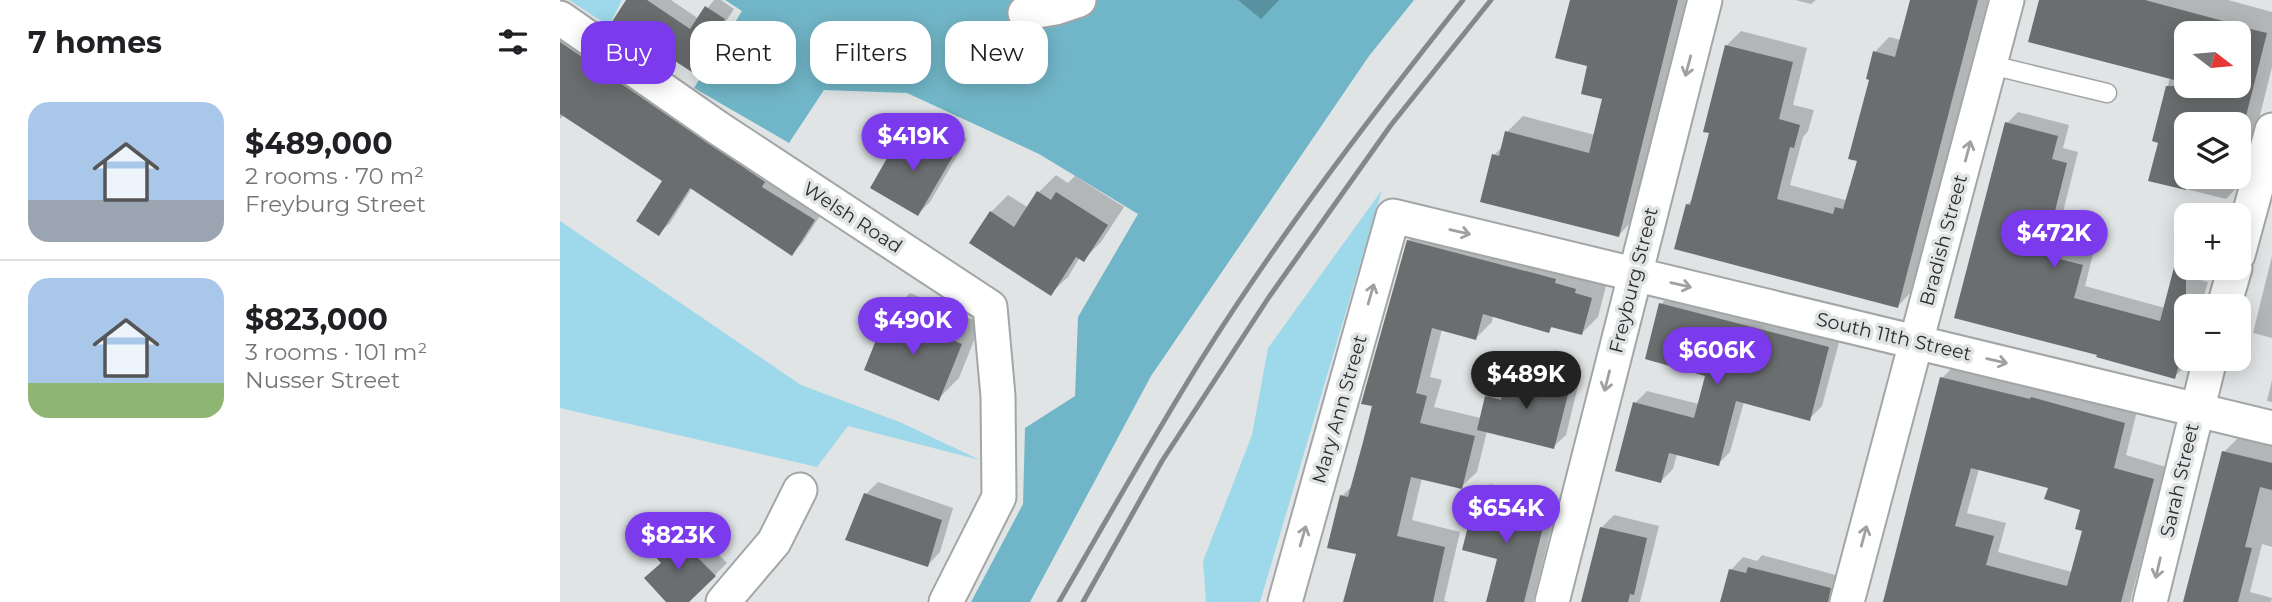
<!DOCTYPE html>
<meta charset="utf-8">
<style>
:root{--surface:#fff;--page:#f2f2f2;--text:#202124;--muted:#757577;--line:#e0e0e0;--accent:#7c3aed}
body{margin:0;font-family:Montserrat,sans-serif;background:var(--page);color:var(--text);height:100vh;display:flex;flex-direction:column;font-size:26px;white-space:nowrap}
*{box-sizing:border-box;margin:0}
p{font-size:23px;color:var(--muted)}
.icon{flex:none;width:38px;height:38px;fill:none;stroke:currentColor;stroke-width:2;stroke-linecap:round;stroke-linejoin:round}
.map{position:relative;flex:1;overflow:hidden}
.side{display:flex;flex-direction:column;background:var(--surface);width:560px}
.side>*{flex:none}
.hud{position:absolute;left:21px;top:21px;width:665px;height:63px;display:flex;gap:14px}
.needle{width:46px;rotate:106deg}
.fabs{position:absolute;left:1614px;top:21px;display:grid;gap:14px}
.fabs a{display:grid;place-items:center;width:77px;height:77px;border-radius:14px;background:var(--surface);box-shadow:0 4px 18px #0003;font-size:35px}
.price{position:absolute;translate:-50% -60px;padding:0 16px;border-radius:24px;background:var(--accent);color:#fff;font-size:23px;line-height:46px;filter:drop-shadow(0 2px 4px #0008)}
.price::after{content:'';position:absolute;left:50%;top:42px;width:21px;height:16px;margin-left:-10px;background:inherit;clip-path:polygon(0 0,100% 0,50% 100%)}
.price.active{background:#222;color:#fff}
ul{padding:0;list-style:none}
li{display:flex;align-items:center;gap:21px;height:175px;padding:0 28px}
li+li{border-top:2px solid var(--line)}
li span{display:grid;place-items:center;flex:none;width:196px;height:140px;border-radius:21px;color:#555}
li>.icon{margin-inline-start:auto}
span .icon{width:84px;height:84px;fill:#fffc;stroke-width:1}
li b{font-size:30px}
h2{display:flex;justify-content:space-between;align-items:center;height:84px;padding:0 28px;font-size:30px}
.pill{padding:0 24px;border-radius:21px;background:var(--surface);box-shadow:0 4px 18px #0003;font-size:24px;line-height:63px}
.pill.active{background:var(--accent);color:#fff}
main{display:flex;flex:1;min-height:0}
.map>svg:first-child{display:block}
</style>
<main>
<section class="side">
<h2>7 homes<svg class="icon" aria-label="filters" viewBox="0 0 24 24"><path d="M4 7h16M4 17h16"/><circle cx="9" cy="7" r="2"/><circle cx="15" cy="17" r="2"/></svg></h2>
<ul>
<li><span style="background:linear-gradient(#a9c7e8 70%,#9aa5b1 0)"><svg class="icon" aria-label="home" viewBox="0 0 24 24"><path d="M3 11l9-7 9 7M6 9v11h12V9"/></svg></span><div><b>$489,000</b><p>2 rooms · 70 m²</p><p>Freyburg Street</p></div></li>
<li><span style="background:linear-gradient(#a9c7e8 75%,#8fb573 0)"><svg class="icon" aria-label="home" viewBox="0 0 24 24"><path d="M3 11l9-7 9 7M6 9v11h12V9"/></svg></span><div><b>$823,000</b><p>3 rooms · 101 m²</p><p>Nusser Street</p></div></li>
</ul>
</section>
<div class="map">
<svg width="1712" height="602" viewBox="0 0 1712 602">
<rect width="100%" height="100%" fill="#e0e4e5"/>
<path fill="#9dd9ea" d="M9,0H62L49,26Z
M822,190L700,602H646L643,561L692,435L708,348Z
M0,221L241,385L342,423L420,460L288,426L257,467L0,408Z"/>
<path fill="#71b6c8" d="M165,0H854L809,56L591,376L470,602H411L463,504L465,428L515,396L518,317L578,214L479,154L347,93L264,90L229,143L134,88L182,11Z"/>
<path fill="#0003" fill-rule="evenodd" d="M68,0H111L139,19L154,0H161L174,9L141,59L131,69L109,55L101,63Z
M678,0H719L701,19Z
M1012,0H1129L1074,219L1059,235L934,155L943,146L947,132L963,116L1035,135L1044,97L1029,65Z
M1235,0H1256L1251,4Z
M1352,0H1428L1352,291L1338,306L1127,205L1134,198L1151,132L1166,46L1181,31L1247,48L1233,105L1254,110L1248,131L1243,137L1230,185L1285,200L1289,195L1299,160L1315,52L1329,37L1341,40Z
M1480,0H1668L1712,12V67L1684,180L1666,199L1590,180L1600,142L1594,140L1610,77ZM1626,33H1678V86H1626ZM1626,124H1678V177H1626Z
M0,26L265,208L243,242L232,254L132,188L110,223L98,234L104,180L4,115L0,119Z
M1458,112L1509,125L1503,148L1518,152L1495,244L1533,254L1525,286L1605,308L1622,275L1648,282L1641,306H1626V359H1628L1626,366L1614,377L1539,354L1396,316L1447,123Z
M381,122L407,139L370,202L358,214L335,147L348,135L356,140L365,131L369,133Z
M496,175L508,183L515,176L564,207L541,242L524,259L520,257L508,277L490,294L431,212L448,195L469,208L479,192Z
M865,225L1047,282L1038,317L1022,333L993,326L988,331L933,315L932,322L916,338L882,329L870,377L882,380L874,407L921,418L927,397L939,385L946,387L950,372L962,360L1021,374L1006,435L993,447L927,431L917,472L901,487L862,478L852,520L900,532L884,601L889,602H785L798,553L782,496L794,484L814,405L804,402L849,240Z
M1712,256V338L1693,333Z
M1113,292L1281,335L1262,406L1249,419L1184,402L1170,452L1158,464L1117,454L1113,469L1101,481L1075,403L1087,391L1139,404L1147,375L1101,304Z
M350,293L421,323L399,378L378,399L329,314Z
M1395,365L1577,411L1566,455L1606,467L1570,602H1322L1327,595L1382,378ZM1419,469L1490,487L1523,508L1524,530L1512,572L1438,552L1446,523L1407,513Z
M1712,380V402L1707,401Z
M1678,438L1712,446V547L1702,544L1690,592L1712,598L1711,602H1624L1664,452Z
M318,482L393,508L380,552L368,565L306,494Z
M930,484L998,500L973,602H928L939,558L918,496Z
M1054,515L1099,526L1080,602H1023L1042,527Z
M125,521L167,563L127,602H108L103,562L93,552Z
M1202,555L1279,576L1273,602H1162L1171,570L1183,557L1197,561Z"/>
<path fill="#6b6e6f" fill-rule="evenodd" d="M66,0H87L130,29L145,6L165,19L132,72L107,56L101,65L48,28Z
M1010,0H1118L1059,237L920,202L932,154L939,156L945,131L1029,153L1042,99L1021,94L1027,66L995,58Z
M1350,0H1418L1338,308L1114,249L1126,204L1130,205L1149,133L1143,132L1165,45L1233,62L1219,119L1240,125L1234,148L1230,147L1217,199L1273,214L1275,207L1283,209L1297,161L1288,159L1309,80L1306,79L1313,51L1335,57Z
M1479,0H1585L1678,25L1677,33H1626V83L1468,42Z
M1678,26L1707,33L1684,124H1626V190L1588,181L1598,143L1592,141L1606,86H1678Z
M0,42L205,182L202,187L255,220L232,256L130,188L99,236L76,221L102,181L0,114Z
M1445,122L1498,136L1492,159L1507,163L1484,255L1523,265L1514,298L1600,321L1617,256L1626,257V338L1615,379L1536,357L1537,355L1394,318Z
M367,133L396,151L358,216L310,188L334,146L346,154L352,142L360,147Z
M477,191L491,200L496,192L548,225L524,262L516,257L491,296L409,243L430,211L454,227Z
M847,240L996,279L995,283L1016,289L1015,293L1032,298L1022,335L991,327L989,333L923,314L916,340L872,328L856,393L867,396L860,423L915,436L902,489L851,477L837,536L885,547L873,602H783L796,554L767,548L780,495L788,497L803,442L812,406L801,404Z
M1099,303L1269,347L1250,421L1176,401L1159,466L1109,453L1101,483L1055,471L1073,402L1134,418L1145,376L1085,359Z
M327,313L402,344L379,401L304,370Z
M948,371L1010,387L994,449L917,430L925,396L941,400Z
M1380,377L1470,399L1471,397L1565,423L1554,468L1594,479L1561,602H1323ZM1411,468L1488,488L1484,499L1520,510L1515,529L1522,531L1507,586L1426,565L1434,536L1395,526Z
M1662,451L1712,463V490L1700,487L1685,547L1692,548L1678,602H1623Z
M304,493L382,520L368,567L285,540Z
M916,495L987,512L964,602H926L937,559L902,550Z
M1040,527L1087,538L1074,595L1070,594L1068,602H1021Z
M112,532L156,576L129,602H106L84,578L101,563L91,552Z
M1188,567L1271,588L1268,602H1160L1169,569L1186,573Z"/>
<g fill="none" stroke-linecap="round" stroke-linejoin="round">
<defs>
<path id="lane" d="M1431,65L1547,93"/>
<path id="street" d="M465,13L495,8L519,0
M0,18L158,128L430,307L438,396L439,497L386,602
M1678,255L1712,130
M1664,306L1675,268
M163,602L214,542L240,490
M725,602L833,216L1712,428
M992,602L1145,0
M1287,602L1447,0
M1590,602L1650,359"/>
</defs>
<use href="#lane" stroke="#a3a6a7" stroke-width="21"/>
<use href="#street" stroke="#a3a6a7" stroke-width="37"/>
<use href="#lane" stroke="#fff" stroke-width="18"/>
<use href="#street" stroke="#fff" stroke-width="33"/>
<path stroke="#858888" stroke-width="5" d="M499,602C546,521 592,439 641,360C720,234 811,116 903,0
M523,602L602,461L709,297L831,125L931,0"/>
</g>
<defs><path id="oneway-shaft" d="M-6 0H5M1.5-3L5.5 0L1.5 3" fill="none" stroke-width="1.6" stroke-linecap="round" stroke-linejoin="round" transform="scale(1.75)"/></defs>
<g stroke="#a0a0a0">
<use href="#oneway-shaft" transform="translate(1128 66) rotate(105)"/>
<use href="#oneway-shaft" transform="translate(1408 151) rotate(-75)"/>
<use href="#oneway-shaft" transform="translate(900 232) rotate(13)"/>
<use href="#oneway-shaft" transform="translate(1121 285) rotate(13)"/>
<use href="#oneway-shaft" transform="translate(811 294) rotate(-74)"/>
<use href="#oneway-shaft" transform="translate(1437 361) rotate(13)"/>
<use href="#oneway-shaft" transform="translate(1047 381) rotate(104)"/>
<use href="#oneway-shaft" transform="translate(743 536) rotate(-74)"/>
<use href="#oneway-shaft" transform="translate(1304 536) rotate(-75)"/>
<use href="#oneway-shaft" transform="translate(1598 568) rotate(103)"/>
</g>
<g text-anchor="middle" stroke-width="7" stroke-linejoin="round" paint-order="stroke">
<g font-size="19" fill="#2c2d2d" stroke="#e0e4e5">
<text transform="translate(293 217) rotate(33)" y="7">Welsh Road</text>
<text transform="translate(1383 240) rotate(-75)" y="7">Bradish Street</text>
<text transform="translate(1073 280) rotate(-76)" y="7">Freyburg Street</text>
<text transform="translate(1334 336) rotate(13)" y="7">South 11th Street</text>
<text transform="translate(779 409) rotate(-74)" y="7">Mary Ann Street</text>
<text transform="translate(1619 480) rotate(-77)" y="7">Sarah Street</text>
</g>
</g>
</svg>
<div class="fabs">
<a><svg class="needle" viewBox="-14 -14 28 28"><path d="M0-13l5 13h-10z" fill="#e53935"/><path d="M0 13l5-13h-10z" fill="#757577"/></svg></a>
<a><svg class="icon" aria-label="layers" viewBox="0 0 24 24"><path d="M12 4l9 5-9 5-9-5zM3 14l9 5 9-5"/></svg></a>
<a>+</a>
<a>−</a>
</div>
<b class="price" style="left:353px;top:173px">$419K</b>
<b class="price" style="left:1494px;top:270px">$472K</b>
<b class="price" style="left:353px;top:357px">$490K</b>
<b class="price" style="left:1157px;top:387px">$606K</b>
<b class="price active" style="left:966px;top:411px">$489K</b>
<b class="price" style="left:946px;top:545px">$654K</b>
<b class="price" style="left:118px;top:572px">$823K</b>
<div class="hud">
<a class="pill active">Buy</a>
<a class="pill">Rent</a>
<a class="pill">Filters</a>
<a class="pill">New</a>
</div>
</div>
</main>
